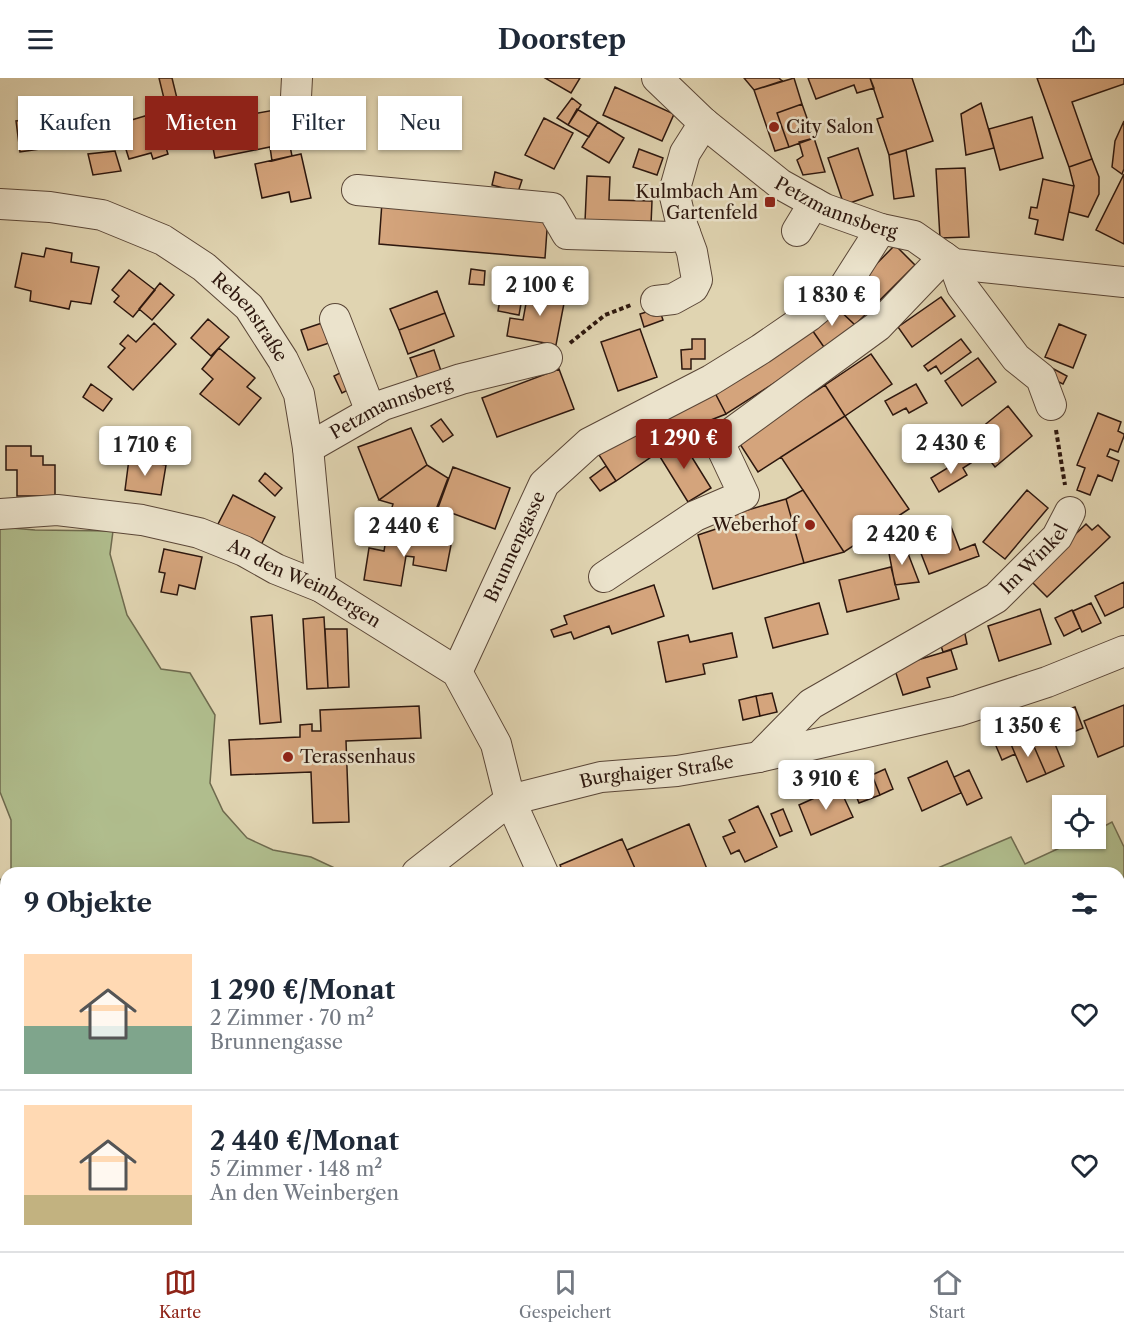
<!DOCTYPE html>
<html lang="de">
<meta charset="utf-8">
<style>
:root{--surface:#fff;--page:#f6f6f7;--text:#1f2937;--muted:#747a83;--line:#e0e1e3;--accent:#8f2418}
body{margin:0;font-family:"Libre Caslon Text",serif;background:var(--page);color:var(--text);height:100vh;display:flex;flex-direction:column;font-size:22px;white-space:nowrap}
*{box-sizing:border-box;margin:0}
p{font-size:20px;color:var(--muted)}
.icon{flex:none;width:33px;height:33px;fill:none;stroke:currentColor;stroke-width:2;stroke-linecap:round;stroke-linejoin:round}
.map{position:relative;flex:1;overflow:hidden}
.sheet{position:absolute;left:0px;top:789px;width:1125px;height:384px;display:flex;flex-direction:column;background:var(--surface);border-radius:18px 18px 0 0;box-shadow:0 2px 4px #0004}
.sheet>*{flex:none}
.guide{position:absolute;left:18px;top:18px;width:600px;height:54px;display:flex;gap:12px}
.fabs{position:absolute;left:1052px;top:717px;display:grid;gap:12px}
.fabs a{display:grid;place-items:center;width:54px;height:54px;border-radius:0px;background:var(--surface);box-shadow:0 2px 4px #0004;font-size:30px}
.price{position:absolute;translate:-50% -51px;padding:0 14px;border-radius:6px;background:#fff;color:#222;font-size:20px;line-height:39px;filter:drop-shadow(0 2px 3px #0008)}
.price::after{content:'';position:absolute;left:50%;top:36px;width:18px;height:14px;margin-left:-9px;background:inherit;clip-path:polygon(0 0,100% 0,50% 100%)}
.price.on{background:var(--accent);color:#fff}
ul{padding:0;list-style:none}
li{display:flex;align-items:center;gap:18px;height:150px;padding:0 24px}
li+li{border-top:2px solid var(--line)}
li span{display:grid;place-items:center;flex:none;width:168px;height:120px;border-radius:0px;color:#555}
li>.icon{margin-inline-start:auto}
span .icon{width:72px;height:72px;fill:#fffc;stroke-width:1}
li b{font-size:26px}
h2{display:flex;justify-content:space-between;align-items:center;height:72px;padding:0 24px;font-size:26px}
.tag{padding:0 21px;border-radius:0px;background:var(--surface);box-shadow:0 2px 4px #0004;font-size:21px;line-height:54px}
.tag.on{background:var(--accent);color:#fff}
header{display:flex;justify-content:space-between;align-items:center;height:78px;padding:0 24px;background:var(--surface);font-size:27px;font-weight:700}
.dock{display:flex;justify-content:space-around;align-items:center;height:84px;border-top:2px solid var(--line);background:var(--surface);font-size:16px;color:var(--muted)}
.dock a{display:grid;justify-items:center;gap:3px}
.dock .on{color:var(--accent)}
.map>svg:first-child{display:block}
</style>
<header><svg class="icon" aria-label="menu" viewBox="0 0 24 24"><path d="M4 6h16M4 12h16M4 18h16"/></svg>Doorstep<svg class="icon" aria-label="share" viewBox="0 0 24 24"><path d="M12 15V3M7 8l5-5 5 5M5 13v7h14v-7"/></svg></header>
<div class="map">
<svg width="1124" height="1173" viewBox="0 0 1124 1173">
<rect width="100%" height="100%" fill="#e0d4b1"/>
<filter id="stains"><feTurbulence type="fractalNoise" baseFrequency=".00333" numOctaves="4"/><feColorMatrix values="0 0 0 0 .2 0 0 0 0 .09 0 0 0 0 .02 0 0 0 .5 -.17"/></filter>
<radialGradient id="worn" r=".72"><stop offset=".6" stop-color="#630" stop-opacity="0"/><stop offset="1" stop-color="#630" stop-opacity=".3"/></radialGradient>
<path fill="#b0bd8d" stroke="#6e6a4e" stroke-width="1.5" d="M0,449L35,452L113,453L110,476L127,537L161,591L190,595L215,637L210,705L223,733L247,760L273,772L311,779L339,792V795H9L11,793V742L0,714Z
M1112,744L1124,769V878L1119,880V795H926L1011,759L1025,786L1079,761L1095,760V753Z
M6,797V1026L0,1028V802Z
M1124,891V1027L1119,1030V893Z
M482,1167H813L800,1173H468Z"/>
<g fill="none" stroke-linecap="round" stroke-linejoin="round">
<path stroke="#94b8a9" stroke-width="27" d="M1119,1033L1124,1031
M806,1173L819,1167"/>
</g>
<path fill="#d4a47c" stroke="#2d170e" stroke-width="1.5" d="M159,0H172L186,57L164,63L156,41L168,37Z
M545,0H580L571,15Z
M744,0H779L782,3L754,12Z
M794,0L802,26L777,35L789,69L775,73L754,12Z
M808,0H870L874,10L857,15L854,7L816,21Z
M870,0H912L933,63L889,77L877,41L883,39Z
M1037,0H1124V6L1072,24L1092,81L1069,89Z
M615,9L674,36L662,63L603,37Z
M572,20L581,27L568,47L557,40Z
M981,25L994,70L966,77L961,36Z
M802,26L814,60L789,69L777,35Z
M76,28L81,65L20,74L16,43L55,38L54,31Z
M280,31L283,46L274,48L277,65L289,63L292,78L272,83L270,69L215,80L208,44Z
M577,31L598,44L589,59L568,47Z
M155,35L168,76L153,81L151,75L129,81L118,46Z
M1032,39L1043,80L1000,92L989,51Z
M544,40L573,55L554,91L525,77Z
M1124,43V91L1122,96L1112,89L1115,63Z
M598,44L624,60L609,85L582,69Z
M814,60L825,94L803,97L797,82L803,78L799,64Z
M858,70L873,117L844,127L828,80Z
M639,71L663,80L657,97L633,89Z
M906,72L914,118L894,121L889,77Z
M115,73L121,93L93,97L88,76Z
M301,76L311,120L291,124L289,114L262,120L255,86Z
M1092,81L1099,99V116L1088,139L1069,134L1074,108L1069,89Z
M965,90L969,159L940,160L936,91Z
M495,94L522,102L518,114L492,107Z
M1124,96V166L1096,152Z
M587,98L610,99L609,122L652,123L651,147L585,144Z
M1043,101L1074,108L1063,162L1035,156L1038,142L1029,140L1031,129L1037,130Z
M382,124L548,138L545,180L379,166Z
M895,167L915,187L855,247L835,228Z
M46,170L72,175L71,184L99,189L91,226L71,223L69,231L30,223L31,213L15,209L22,175L44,179Z
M471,191L485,193L484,207L469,206Z
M129,192L155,212L133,239L114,224L119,218L112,212Z
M160,205L174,217L152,242L139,231Z
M529,209L566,215L556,267L507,258L510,240L523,242Z
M437,213L445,235L399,252L390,231Z
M501,216L522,220L519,237L498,233Z
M941,219L955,238L912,269L898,249Z
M835,228L855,247L826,272L810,249Z
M659,230L663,242L644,249L640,236Z
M445,235L454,258L408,276L399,252Z
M208,241L229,259L211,278L191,260Z
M325,244L332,264L308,272L301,252Z
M154,245L176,266L133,312L108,289L125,270L120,266L128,257L136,264Z
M1059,246L1086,257L1073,290L1045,279Z
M810,249L826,272L726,336L713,311Z
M640,251L657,299L618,313L601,264Z
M692,261H705V281H691V291H682L681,272L692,271Z
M961,261L971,274L941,296L936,288L928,293L924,288Z
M219,270L255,300L247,309L261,320L239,347L200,316L213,301L202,291Z
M434,272L441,293L418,301L410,280Z
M871,276L892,306L845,338L825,307Z
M978,280L996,304L962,328L945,303Z
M1050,289L1067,298L1063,306L1046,298Z
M559,291L574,331L497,359L482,320Z
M344,293L352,310L342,315L334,298Z
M91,306L112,321L103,333L83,319Z
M916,306L927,325L909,335L906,330L893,337L885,323Z
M825,307L845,338L758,394L738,363Z
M713,311L726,336L653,365L643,339Z
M1008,328L1032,358L995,389L971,358Z
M1098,335L1121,344L1118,353L1124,356V358L1118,374L1110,371L1107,378L1119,383L1112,403L1098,397L1090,417L1077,412L1085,390L1077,387Z
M845,338L909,431L844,474L781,379Z
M441,341L453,357L443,364L431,348Z
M634,348L654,377L616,403L597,374Z
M411,350L427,387L379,422L358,369Z
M680,360L711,410L688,424L657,374Z
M104,362L122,365L119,384L102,382Z
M6,368H31V378H43V387H55V418H17V392H6Z
M967,378L971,385L963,390L967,397L939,414L931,400Z
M129,381L166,387L161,417L125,412Z
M427,387L448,400L429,450L389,439L393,426L379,422Z
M606,388L616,403L600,413L590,400Z
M453,389L510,410L495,451L438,430Z
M265,395L282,410L275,418L259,403Z
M803,412L844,474L804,485L786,421Z
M1027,412L1048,430L1005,481L983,464Z
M233,417L275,439L259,471L216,450Z
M786,421L804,485L713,511L698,457L716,451L713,442Z
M950,446L960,472L975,466L979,478L929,496L915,460Z
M1086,446L1092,452L1098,447L1110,459L1047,519L1029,501Z
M387,455L451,467L446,493L413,487L414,479L406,478L401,508L364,502L369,470L384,473Z
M904,465L919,504L895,507L888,470Z
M164,471L202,479L195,511L179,507L177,517L161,514L165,495L159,494Z
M891,489L899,521L847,534L839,502Z
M1124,504V529L1105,538L1095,518Z
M654,507L664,538L612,556L609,548L574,561L571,554L554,559L551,552L567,546L564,538Z
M819,525L828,556L773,570L765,540Z
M1091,525L1101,545L1082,554L1073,533Z
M1040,531L1051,566L999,583L988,548Z
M1072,532L1080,550L1064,558L1055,540Z
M272,537L281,644L260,646L251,539Z
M324,539L328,610L307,611L303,541Z
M963,546L967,566L943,574L939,561Z
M325,551H347L349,609L328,610Z
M732,555L737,579L703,586L705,596L666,604L658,564L688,557L690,564Z
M951,572L957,591L927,600L930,609L903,617L894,589Z
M772,615L777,634L760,638L756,618Z
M756,618L760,638L743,642L739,622Z
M1124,627V668L1098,679L1084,643Z
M419,628L421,660L346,663L349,744L313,745L311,694L231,697L229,662L300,659V647L312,646V653H321L320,632Z
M1075,629L1083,650L1071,655L1063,633Z
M1063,633L1071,655L1053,661L1045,640Z
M1048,649L1064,688L1046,696L1029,657Z
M1007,656L1015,676L1002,682L993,661Z
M1029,657L1046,696L1027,704L1010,664Z
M947,683L961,715L922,733L908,700Z
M885,691L893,711L880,717L872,697Z
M969,692L982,720L967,727L954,699Z
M872,697L880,717L859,725L851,705Z
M839,709L853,739L811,757L799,727Z
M758,728L777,769L745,784L739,772L731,776L723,759L735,754L729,742Z
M783,731L792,753L780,758L771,736Z
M689,746L707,791L697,795H637L627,772Z
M622,761L637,795H563L560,787Z"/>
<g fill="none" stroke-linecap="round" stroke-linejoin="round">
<defs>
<g id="minor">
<path id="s1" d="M657,0L704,45L780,106L825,131L881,151L914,158L954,186L1124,204"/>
<path d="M295,38L297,0"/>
<path d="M357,112L552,130L567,156L672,159L685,155"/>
<path id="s2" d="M0,126L50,129L102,137L163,162L204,189L249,229L283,282L299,316L308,370L321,509"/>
<path d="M797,153L814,125"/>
<path d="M954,186L962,208L1016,280L1041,300L1051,327"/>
<path d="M656,223L673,221L693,210L697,202L692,174L681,144L674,114L685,75L704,45"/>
<path d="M335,241L371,334"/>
<path id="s3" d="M308,370L383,327L461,301L547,280"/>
<path id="s4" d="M0,436L57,432L142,442L199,455L244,473L276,491L321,509L457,594L496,666L510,722L543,795"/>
<path d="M604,499L695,438L744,417L719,364L878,248L944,179"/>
<path id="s5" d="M457,594L544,406L589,365L711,302L761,271L809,238L844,209L881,151"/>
<path id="s6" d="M759,679L811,626L996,520L1057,459L1070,434"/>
<path id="s7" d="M417,795L510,722L601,699L677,693L759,679L958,633L1047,604L1124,573"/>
<path d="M0,1096L6,1083"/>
</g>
</defs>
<use href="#minor" stroke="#5a4637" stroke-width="32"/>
<path stroke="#2d170e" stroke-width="4" stroke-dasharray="4.5 3" stroke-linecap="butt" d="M570,265L605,237L631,227
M1056,352L1065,407
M1119,915L1124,913
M568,1173L581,1167"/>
<use href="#minor" stroke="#ebe3cc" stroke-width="30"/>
</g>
<g fill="#8f2418" stroke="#ebe3cc" stroke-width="2">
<circle cx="774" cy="49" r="6"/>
<rect x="764" y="118" width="12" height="12" rx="3"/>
<circle cx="810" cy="447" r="6"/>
<circle cx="288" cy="679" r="6"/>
</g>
<g text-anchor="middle" stroke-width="5" stroke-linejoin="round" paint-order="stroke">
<g font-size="18" fill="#2d170e" stroke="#ebe3cc" text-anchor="start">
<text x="786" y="55">City Salon</text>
<text x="758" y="120" text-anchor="end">Kulmbach Am<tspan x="758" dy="21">Gartenfeld</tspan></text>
<text x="798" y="453" text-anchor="end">Weberhof</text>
<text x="300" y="685">Terassenhaus</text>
</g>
<g font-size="18" fill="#2d170e" stroke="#ebe3cc">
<text dy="6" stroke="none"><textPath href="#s1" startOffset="224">Petzmannsberg</textPath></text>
<text dy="6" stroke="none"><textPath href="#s2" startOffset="286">Rebenstraße</textPath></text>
<text dy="6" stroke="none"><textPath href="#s3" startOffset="93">Petzmannsberg</textPath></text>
<text dy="6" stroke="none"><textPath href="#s5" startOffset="138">Brunnengasse</textPath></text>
<text dy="6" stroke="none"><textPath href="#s6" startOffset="342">Im Winkel</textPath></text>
<text dy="6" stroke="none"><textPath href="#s4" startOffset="318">An den Weinbergen</textPath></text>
<text dy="6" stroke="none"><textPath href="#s7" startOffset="268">Burghaiger Straße</textPath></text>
</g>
</g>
<rect width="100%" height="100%" filter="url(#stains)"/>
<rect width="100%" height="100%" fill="url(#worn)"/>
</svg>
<div class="fabs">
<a><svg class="icon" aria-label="locate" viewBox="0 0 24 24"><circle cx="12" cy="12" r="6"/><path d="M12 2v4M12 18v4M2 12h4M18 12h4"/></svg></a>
</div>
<b class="price" style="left:540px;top:239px">2 100 €</b>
<b class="price" style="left:832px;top:249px">1 830 €</b>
<b class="price on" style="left:684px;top:392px">1 290 €</b>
<b class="price" style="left:951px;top:397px">2 430 €</b>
<b class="price" style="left:145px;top:399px">1 710 €</b>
<b class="price" style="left:404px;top:480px">2 440 €</b>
<b class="price" style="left:902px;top:488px">2 420 €</b>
<b class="price" style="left:1028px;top:680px">1 350 €</b>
<b class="price" style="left:826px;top:733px">3 910 €</b>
<div class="guide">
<a class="tag">Kaufen</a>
<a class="tag on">Mieten</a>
<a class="tag">Filter</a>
<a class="tag">Neu</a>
</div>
<section class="sheet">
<h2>9 Objekte<svg class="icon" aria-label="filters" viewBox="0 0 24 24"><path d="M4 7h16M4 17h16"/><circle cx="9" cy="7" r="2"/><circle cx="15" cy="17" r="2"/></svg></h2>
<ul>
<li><span style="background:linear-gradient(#ffd9b3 60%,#7fa58c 0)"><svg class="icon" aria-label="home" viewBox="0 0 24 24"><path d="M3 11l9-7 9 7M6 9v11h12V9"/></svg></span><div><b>1 290 €/Monat</b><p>2 Zimmer · 70 m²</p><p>Brunnengasse</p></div><svg class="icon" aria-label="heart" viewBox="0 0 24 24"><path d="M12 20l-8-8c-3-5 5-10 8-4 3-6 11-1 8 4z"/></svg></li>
<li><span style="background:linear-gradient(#ffd9b3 75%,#c2b280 0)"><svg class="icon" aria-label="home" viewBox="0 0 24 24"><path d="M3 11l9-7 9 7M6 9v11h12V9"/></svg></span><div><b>2 440 €/Monat</b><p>5 Zimmer · 148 m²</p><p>An den Weinbergen</p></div><svg class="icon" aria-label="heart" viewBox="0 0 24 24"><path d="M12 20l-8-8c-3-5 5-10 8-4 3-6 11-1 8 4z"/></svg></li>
</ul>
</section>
</div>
<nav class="dock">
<a class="on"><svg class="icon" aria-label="map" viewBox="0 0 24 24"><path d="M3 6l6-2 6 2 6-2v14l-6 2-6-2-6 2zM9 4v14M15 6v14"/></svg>Karte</a>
<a><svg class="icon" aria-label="saved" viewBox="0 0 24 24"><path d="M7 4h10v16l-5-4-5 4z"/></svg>Gespeichert</a>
<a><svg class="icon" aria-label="home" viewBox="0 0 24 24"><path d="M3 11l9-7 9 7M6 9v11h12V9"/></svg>Start</a>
</nav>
